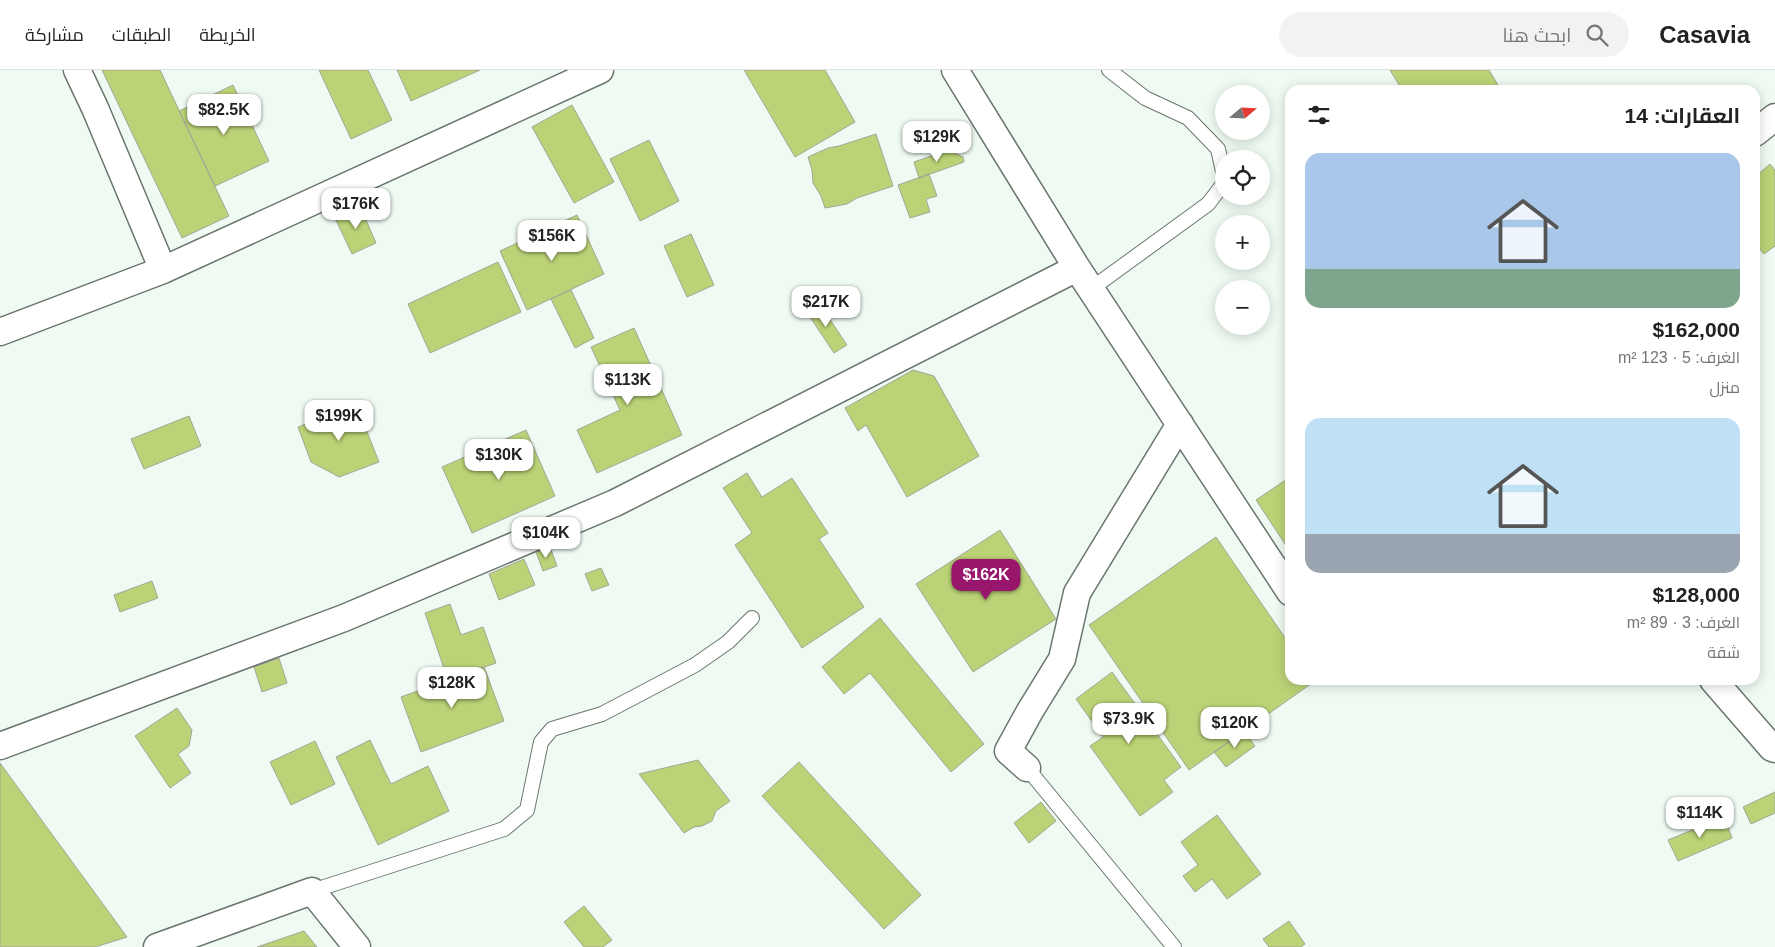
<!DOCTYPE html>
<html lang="ar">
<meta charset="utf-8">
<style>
:root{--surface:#fff;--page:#f2f2f2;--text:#222;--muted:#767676;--line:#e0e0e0;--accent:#98166c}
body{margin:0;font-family:Helvetica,Cairo,sans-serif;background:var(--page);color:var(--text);direction:rtl;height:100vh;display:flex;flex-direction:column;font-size:19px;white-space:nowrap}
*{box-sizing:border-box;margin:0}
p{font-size:16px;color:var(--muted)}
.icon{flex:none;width:28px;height:28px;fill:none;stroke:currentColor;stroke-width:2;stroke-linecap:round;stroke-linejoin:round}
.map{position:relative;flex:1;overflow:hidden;direction:ltr}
.side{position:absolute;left:1285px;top:15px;width:475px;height:600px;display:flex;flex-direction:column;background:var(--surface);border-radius:15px;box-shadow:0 2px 12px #0003;direction:rtl}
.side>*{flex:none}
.needle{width:32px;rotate:71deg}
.buttons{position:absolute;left:1215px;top:15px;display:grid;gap:10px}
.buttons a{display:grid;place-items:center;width:55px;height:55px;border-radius:50%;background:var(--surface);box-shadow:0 2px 12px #0003;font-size:25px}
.price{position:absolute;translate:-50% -42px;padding:0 11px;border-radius:10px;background:#fff;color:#222;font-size:16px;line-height:32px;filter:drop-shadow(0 1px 2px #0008)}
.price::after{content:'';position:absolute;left:50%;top:30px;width:15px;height:11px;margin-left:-8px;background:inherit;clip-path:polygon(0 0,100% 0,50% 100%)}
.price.current{background:var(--accent);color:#fff}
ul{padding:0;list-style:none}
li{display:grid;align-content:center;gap:10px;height:265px;padding:0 20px}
li span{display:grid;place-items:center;height:155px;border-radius:15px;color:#555}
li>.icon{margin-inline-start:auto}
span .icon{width:90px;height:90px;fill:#fffc;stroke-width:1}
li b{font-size:21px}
h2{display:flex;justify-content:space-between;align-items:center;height:60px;padding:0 20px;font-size:21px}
header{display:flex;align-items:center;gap:30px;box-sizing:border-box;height:70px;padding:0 25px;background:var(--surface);border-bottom:1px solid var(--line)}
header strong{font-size:24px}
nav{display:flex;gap:28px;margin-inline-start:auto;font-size:18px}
.search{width:350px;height:45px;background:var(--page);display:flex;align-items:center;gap:12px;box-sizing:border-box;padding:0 18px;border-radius:28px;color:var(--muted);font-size:19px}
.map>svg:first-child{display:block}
</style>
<header>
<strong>Casavia</strong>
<div class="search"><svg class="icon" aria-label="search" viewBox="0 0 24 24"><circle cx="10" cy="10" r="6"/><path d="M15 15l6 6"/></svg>ابحث هنا</div>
<nav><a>الخريطة</a><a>الطبقات</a><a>مشاركة</a></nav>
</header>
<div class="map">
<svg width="1775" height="877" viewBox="0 0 1775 877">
<rect width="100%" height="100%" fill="#effbf2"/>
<path fill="#bbd376" stroke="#a2a69a" d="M102,0H160L229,146L182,168Z
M319,0H368L392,50L351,69Z
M397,0H480L411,31Z
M744,0H825L855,52L795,87Z
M1390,0H1489L1501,20H1402Z
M233,15L269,91L215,116L179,41Z
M572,35L614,112L574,133L532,57Z
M876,64L893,116L857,128L847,134L825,138L821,126L813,113L812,100L808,87L828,78L839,76Z
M649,70L679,131L640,151L610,89Z
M948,80L963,87L964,92L919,108L914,92Z
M1770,94L1775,100V176L1764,184L1755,174V107Z
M929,104L937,126L926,129L930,142L910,148L898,115Z
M360,136L376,173L352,184L335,148Z
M577,145L604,204L527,240L500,181Z
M691,164L714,215L687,227L664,176Z
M498,192L521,242L430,283L408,234Z
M571,220L594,268L575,278L551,229Z
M819,233L847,275L834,283L806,241Z
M634,258L682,365L597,403L577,360L620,340L591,277Z
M913,300L934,306L979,386L907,427L866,355L858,361L845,338Z
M356,334L379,392L339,407L311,392L298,357Z
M189,346L201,376L144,399L131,369Z
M526,360L555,426L472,463L442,397Z
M747,403L762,427L792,408L828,463L819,469L864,537L802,578L735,475L752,463L723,418Z
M1290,407V470L1285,474L1256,430Z
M1000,460L1056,549L973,602L916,514Z
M1216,467L1290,575V610L1315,611L1189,700L1089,555Z
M550,477L557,496L543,501L536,482Z
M524,489L535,515L499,530L489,504Z
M601,498L609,515L592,521L585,504Z
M152,511L158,528L120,542L114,525Z
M450,534L461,565L483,557L496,593L448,610L425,543Z
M880,548L984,674L951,702L870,603L844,624L822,597Z
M279,588L287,613L262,622L254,597Z
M484,597L504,651L421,682L401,627Z
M1112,602L1181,697L1164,710L1173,722L1140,746L1090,676L1103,667L1076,629Z
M177,638L192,660L189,676L178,684L191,703L170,718L135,666Z
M1244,661L1255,676L1226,697L1214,682Z
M370,670L391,714L428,696L449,741L378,775L336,687Z
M315,671L335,714L291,735L270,692Z
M698,690L730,731L716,741L712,751L702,756L694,757L684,763L639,704Z
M799,692L921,825L884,859L762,726Z
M0,693L127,867L95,877H0Z
M1775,722V743L1751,754L1743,737Z
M1041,732L1056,751L1029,773L1014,753Z
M1217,745L1261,804L1227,829L1212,809L1195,822L1183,806L1198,795L1181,772Z
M1724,747L1732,768L1678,791L1668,770Z
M584,836L612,870L603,877H584L564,852Z
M1289,851L1305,874L1301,877H1269L1263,869Z
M304,861L317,877H257Z"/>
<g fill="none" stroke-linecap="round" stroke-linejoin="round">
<defs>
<path id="lane" d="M1109,0L1145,28L1188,48L1218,79L1224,106
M1091,219L1208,134L1224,113
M1027,698L1174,877
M312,821L504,759L527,740L541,672L552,659L602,644L695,595L728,572L752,548"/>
<path id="street" d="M77,0L95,38L163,200
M955,0L1077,198L1290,522
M1755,63L1775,47
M0,262L163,200L600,0
M1713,610L1772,678L1775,679
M0,676L344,548L615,433L1077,198
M1027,698L1008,681L1030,641L1062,589L1077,523L1180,354
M157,877L312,821L357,877"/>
</defs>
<use href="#lane" stroke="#6a756d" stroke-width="16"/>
<use href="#street" stroke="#6a756d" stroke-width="29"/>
<use href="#lane" stroke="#fff" stroke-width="14"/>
<use href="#street" stroke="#fff" stroke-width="26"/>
</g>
</svg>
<div class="buttons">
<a><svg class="needle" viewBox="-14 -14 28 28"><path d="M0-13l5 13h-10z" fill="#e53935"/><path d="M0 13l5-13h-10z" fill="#767676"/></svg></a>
<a><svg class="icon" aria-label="locate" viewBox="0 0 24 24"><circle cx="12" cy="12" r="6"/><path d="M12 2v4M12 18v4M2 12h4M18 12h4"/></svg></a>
<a>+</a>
<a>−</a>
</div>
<b class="price" style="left:224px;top:66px">$82.5K</b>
<b class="price" style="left:937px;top:93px">$129K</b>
<b class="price" style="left:356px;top:160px">$176K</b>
<b class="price" style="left:552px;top:192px">$156K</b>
<b class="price" style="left:826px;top:258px">$217K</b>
<b class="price" style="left:628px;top:336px">$113K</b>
<b class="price" style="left:339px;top:372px">$199K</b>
<b class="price" style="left:499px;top:411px">$130K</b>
<b class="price" style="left:546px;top:489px">$104K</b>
<b class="price current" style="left:986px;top:531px">$162K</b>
<b class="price" style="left:452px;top:639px">$128K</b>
<b class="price" style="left:1129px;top:675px">$73.9K</b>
<b class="price" style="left:1235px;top:679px">$120K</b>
<b class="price" style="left:1700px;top:769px">$114K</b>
<section class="side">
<h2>العقارات: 14<svg class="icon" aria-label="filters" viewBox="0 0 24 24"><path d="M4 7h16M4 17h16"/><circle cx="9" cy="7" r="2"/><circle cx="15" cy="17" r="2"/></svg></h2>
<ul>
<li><span style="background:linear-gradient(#a9c7e8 75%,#7fa58c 0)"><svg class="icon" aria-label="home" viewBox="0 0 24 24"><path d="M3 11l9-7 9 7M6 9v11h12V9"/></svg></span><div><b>$162,000</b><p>الغرف: 5 · 123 m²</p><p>منزل</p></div></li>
<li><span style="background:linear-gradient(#bfe0f5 75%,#9aa5b1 0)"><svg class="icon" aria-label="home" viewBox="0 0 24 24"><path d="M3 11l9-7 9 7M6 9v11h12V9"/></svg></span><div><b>$128,000</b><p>الغرف: 3 · 89 m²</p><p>شقة</p></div></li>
</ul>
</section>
</div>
